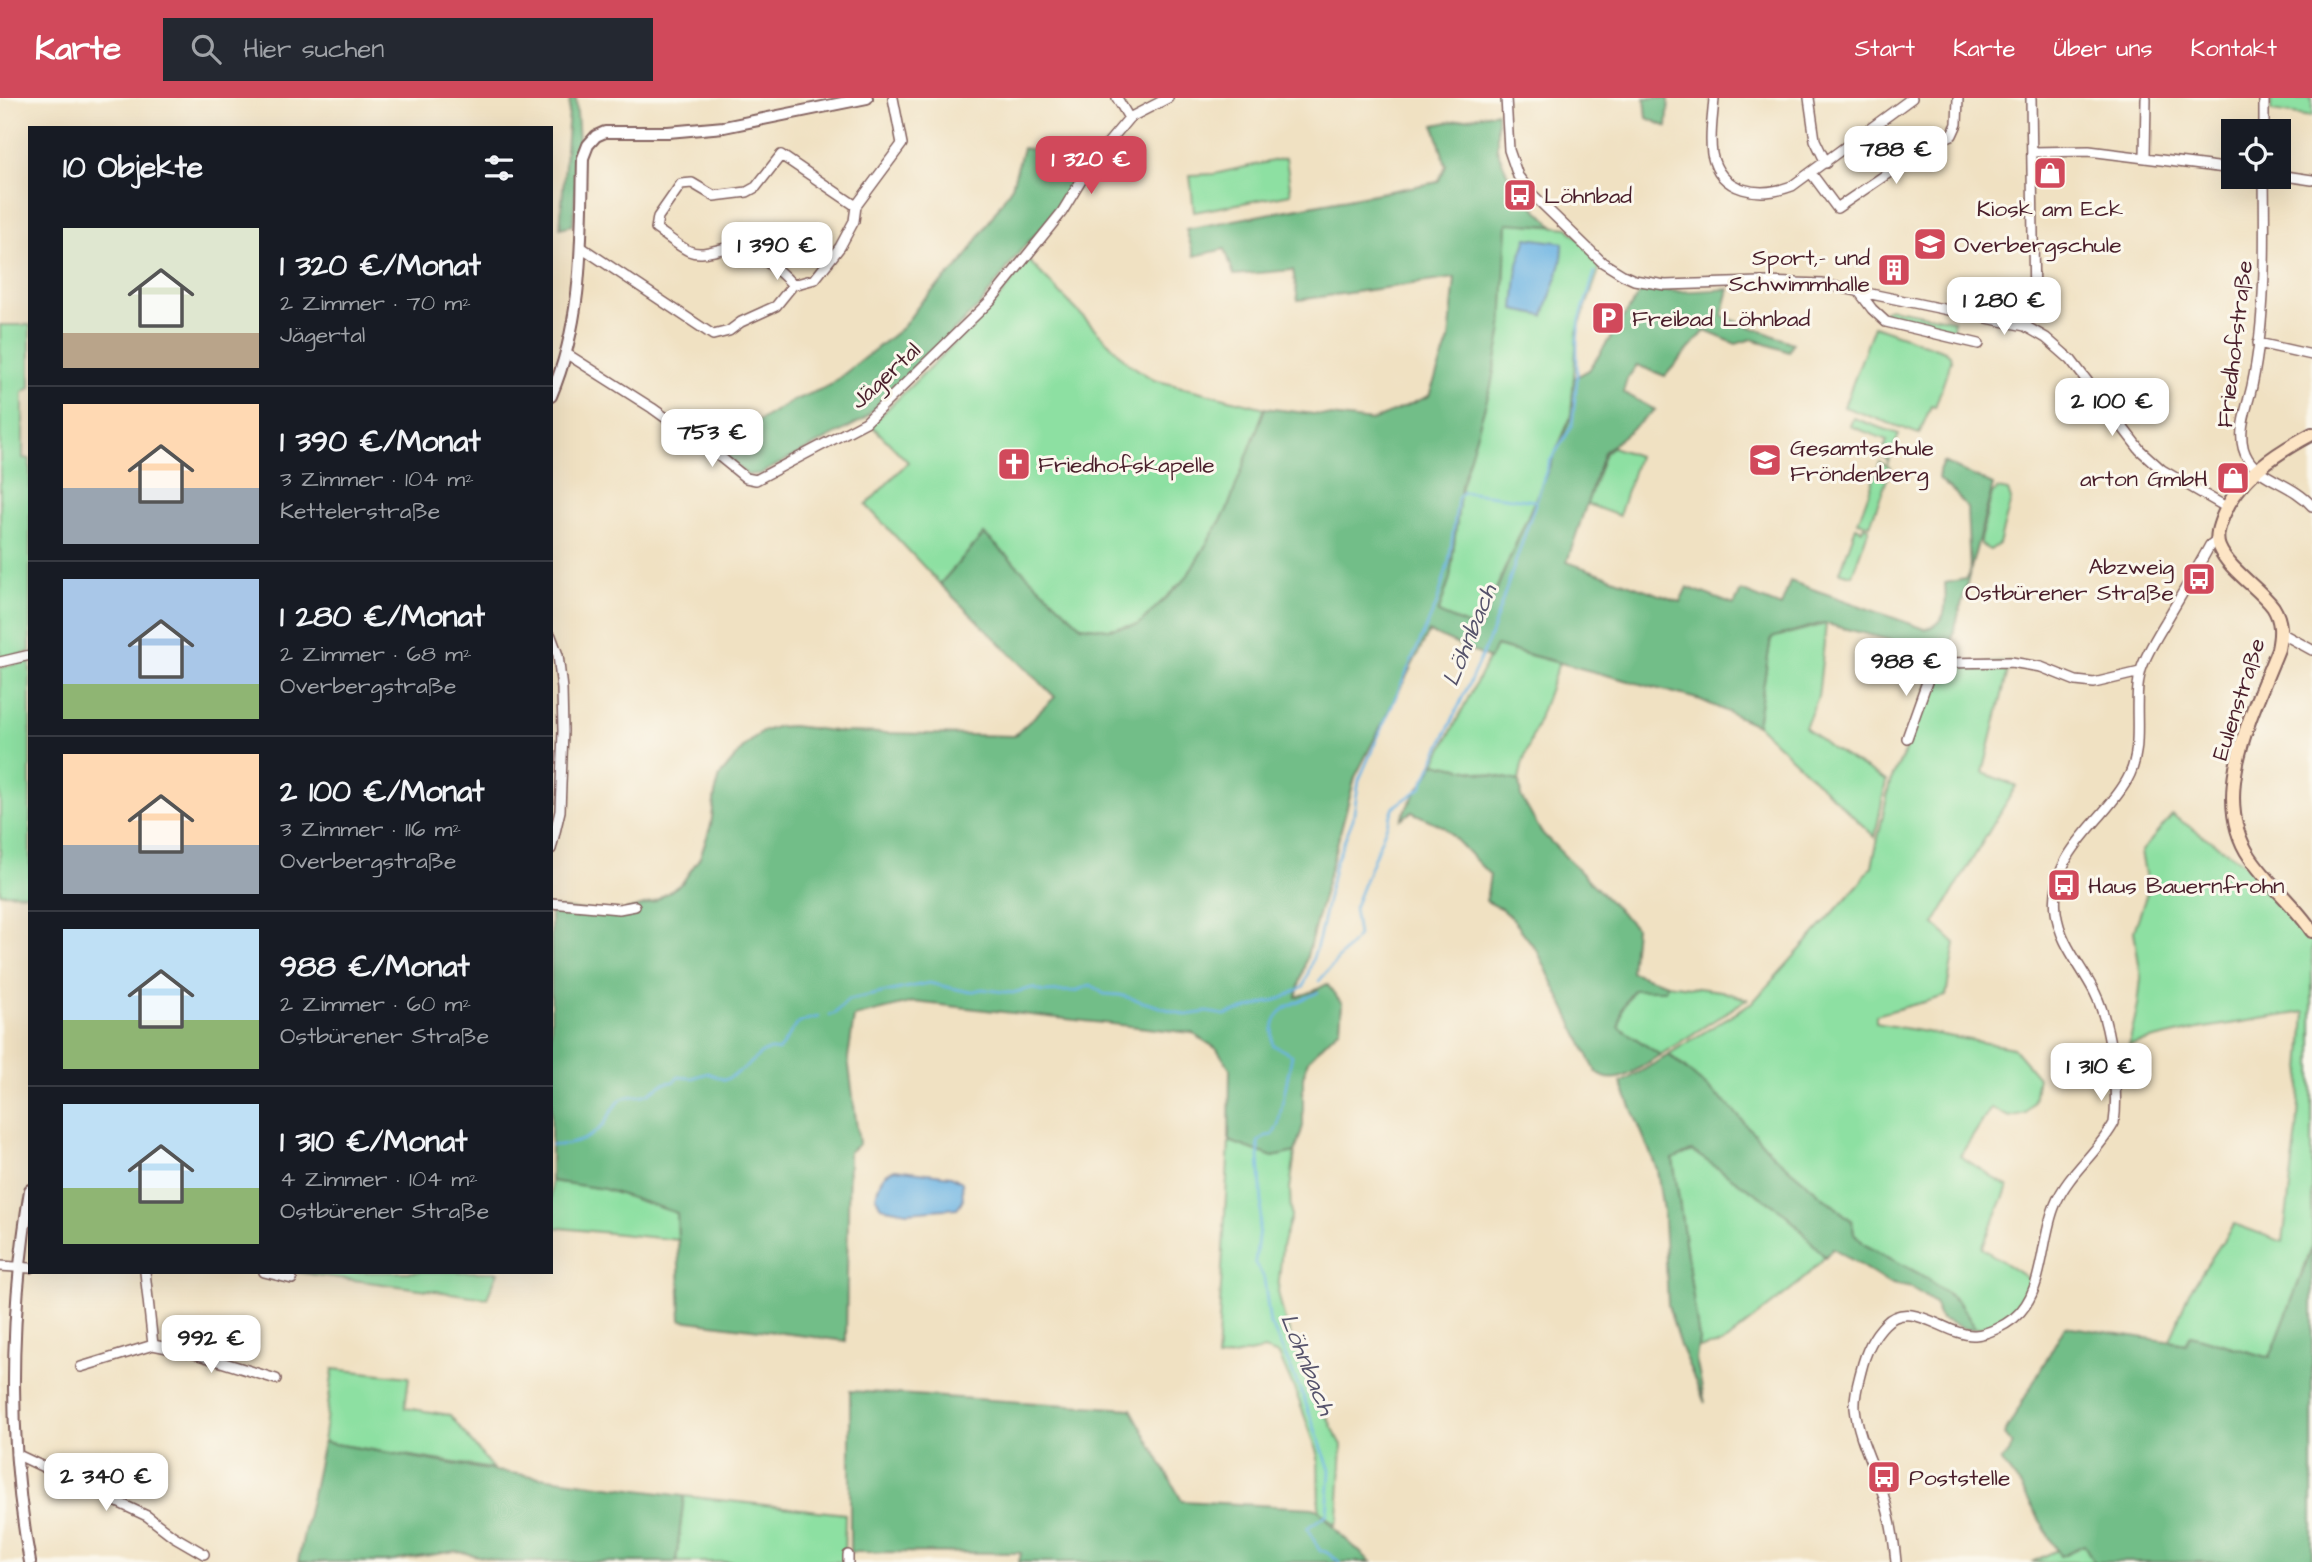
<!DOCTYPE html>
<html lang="de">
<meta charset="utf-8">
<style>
:root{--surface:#171b24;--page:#242831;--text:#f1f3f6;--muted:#9ea1a6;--line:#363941;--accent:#d1495b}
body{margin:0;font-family:"Architects Daughter",sans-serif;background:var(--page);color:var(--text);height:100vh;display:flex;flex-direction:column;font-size:26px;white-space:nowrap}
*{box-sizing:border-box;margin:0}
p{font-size:23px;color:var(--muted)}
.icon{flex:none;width:38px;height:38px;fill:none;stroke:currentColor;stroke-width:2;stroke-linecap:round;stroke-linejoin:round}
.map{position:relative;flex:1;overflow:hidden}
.panel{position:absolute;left:28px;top:28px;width:525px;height:1148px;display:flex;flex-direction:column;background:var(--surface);border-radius:0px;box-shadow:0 7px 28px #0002}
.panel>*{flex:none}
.buttons{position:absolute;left:2221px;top:21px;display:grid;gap:14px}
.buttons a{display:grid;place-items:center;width:70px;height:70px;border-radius:0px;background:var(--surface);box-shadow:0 7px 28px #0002;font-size:35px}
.price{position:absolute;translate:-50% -60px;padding:0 16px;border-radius:14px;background:#fff;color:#222;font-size:23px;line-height:46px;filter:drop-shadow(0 2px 4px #0008)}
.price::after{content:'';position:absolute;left:50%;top:42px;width:21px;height:16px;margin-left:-10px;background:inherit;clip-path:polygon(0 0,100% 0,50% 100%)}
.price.on{background:var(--accent);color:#fff}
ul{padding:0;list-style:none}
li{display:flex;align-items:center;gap:21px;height:175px;padding:0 35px}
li+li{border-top:2px solid var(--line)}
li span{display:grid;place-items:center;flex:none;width:196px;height:140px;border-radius:0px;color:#555}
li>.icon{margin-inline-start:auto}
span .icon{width:84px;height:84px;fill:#fffc;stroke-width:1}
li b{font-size:30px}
h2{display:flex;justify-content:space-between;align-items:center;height:84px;padding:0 35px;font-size:30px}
header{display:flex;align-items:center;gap:42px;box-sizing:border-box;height:98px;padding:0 35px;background:var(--accent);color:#fff}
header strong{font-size:33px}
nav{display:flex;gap:38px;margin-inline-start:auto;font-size:24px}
.search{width:490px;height:63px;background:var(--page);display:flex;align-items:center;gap:18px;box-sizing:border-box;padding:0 24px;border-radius:0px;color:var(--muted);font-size:26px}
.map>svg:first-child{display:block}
</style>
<header>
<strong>Karte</strong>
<div class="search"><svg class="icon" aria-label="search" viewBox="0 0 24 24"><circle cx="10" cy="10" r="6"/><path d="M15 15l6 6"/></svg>Hier suchen</div>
<nav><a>Start</a><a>Karte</a><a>Über uns</a><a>Kontakt</a></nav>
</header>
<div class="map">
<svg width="2312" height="1464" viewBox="0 0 2312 1464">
<rect width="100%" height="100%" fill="#fbf7ec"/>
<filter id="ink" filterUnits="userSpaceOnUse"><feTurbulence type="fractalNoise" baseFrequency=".0143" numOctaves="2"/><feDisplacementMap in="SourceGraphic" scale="14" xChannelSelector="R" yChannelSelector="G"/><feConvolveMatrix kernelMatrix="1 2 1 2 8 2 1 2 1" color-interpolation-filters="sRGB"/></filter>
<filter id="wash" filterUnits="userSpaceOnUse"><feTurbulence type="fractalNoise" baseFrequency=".00686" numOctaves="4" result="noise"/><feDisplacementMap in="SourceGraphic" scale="28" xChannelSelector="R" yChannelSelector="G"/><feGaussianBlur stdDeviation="1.57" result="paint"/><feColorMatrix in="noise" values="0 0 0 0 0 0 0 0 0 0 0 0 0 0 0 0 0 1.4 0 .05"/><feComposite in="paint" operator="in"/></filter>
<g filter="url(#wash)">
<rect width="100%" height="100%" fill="#f0e1c2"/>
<path fill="#8de0a2" stroke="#6c8066" stroke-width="2" d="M2271,0H2312V19L2271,13Z
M1286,60L1291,96L1194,114L1190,77L1214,76Z
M1507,124L1568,130L1602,164L1577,234L1571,319L1478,532L1438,515L1450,480L1461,388L1491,288L1502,231Z
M1028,162L1128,265L1154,282L1265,310L1227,412L1186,480L1138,527L1108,531L1081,528L984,436L940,486L866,407L908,364L871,327L996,204Z
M1890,210L1954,222L1953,231L1887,218L1884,213Z
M0,227H30V290L23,294V360L30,361V554L0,562Z
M1874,228L1945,253L1950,257L1951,263L1935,309L1931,308L1919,336L1844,309Z
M1853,320L1899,336L1888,365L1887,361L1881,358L1887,342L1850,328Z
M1612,349L1638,358L1619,418L1587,406L1605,355Z
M1880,364L1891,370L1870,427L1858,424Z
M1998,391L2008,393L2011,402L1999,446L1990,452L1981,447L1980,442L1992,396Z
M1864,428L1869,430L1852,477L1840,474L1856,429L1862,432Z
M1826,526L1818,599L1805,629L1831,650L1886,683L1875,739L1757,627L1771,540Z
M1495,548L1559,565L1522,667L1519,683L1435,665Z
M30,562V796L0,795V570Z
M2010,564L1983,675L2016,688L1934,826L1955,845L1946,898L1876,917V925L2013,950L2038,979L2034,1003L2026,1015L2009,1019L1991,1010L1960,1058L2008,1089L1982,1150L2030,1182C2021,1212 2006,1222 1976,1231L1958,1203L1920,1176L1865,1147L1854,1135L1852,1123L1772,1056L1731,1010L1669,956L1754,903L1859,786L1872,768L1890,684L1906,652L1933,572L1940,568Z
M2172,717L2247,767L2283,804L2312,842V1149L2270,1260L2191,1237L2187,1246L2170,1243L2189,1194L2234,1126L2283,1144L2297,1034L2305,914L2198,931L2129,947L2138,907L2141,880L2134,833L2148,792L2141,754Z
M1667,886L1721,893L1747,901L1660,957L1619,929L1622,911L1633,892H1665Z
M1229,1043L1273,1059L1295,1054L1290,1091L1291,1119L1282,1148L1278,1194L1284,1219L1295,1250L1332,1329L1342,1347L1338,1421L1335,1427L1319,1412L1318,1355L1296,1295L1279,1257L1264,1252L1217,1261Z
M1692,1053L1785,1115L1825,1159L1799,1185L1722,1246L1698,1250L1699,1241L1673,1060Z
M551,1083L604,1091L677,1115L678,1142L551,1129Z
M294,1174H498L487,1200Z
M333,1271L409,1279L405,1310L450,1317L493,1371L323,1344Z
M684,1398L845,1416L844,1464H676Z
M2084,1447L2094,1464H2032L2057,1452L2061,1458Z"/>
<path fill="#72be88" stroke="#5e6e5a" stroke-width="2" d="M570,0H576L579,44L573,127L560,130Z
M1645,0H1669L1667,29L1647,20Z
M1497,14V51L1512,87L1554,128L1507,125L1502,231L1491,288L1461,388L1450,480L1438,515L1479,532L1571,319L1574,280L1589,272L1639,196L1634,192L1638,189C1669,196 1698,193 1729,191L1722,218L1793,245L1789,254L1752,241L1736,246L1705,233L1665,278L1637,267L1627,281L1623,294L1655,312L1604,354L1567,464L1680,504L1687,489L1734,507L1741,493L1781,509L1790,483L1925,531C1949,527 1946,504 1945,485L1965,481L1970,474L1946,563L1927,564L1905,546L1823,525L1771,540L1757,627L1701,602L1496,548L1490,561L1429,534L1355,679L1296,899L1312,894L1327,886L1342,906L1340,930L1308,962L1303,979V1028L1295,1054L1273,1059L1229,1043L1230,971L1217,951L1192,935L914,904L854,919L848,960L859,1046L849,1054L846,1243L681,1222L677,1115L604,1091L551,1083V810L618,815L654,804L682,785L700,759L711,727L715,696L720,678L744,649L762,634L776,629L792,628L842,634L1014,638L1055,599L940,486L984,436L1081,528L1108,531L1138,527L1186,480L1227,412L1265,310L1372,323L1429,298L1449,242L1455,180L1298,202L1293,172L1234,177L1225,151L1194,158L1186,131L1438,84L1446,68L1434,27Z
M1023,50L1089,60L1062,108L1021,152L981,206L863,322L760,376L747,377L726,359L757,324L790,304L829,288L903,229L922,203L962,165L1012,88Z
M1943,364L1993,387L1970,474L1967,410L1955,395L1939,381V373Z
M1435,665L1519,683L1521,699L1541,734L1635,829L1631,874L1667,886L1665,892H1633L1622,911L1619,929L1660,957C1640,969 1616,992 1596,974L1538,854L1512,820L1502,811L1486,803L1490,777L1444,729L1412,714L1401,721C1410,700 1424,685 1435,665Z
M1669,957L1731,1010L1772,1056L1852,1123L1854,1135L1865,1147L1920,1176L1958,1204L1976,1231H1966L1941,1221L1934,1205L1912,1190L1888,1185L1833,1150L1825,1159L1785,1115L1692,1053L1673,1061L1699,1241L1696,1261L1705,1305L1680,1248L1668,1207L1664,1121L1657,1071L1621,985Z
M2312,1150V1464H2094L2084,1447L2060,1458L2021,1389L2001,1363L2009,1356L2012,1347L2004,1337L2065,1228L2186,1246L2191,1237L2270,1260Z
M850,1293L1131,1311L1182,1403L1313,1410L1319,1412L1341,1437L1371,1464H1019L1021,1455L850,1454Z
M323,1344L495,1373L684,1398L676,1464H503L456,1453L387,1464H298Z"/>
<path fill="#6cb4e3" stroke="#5b6a87" stroke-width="2" d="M1527,140L1563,145C1564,171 1550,193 1544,218L1514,212L1518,166Z
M895,1071L951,1078L962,1084L963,1102L957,1110L907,1114L881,1109L876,1099C879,1084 881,1077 895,1071Z"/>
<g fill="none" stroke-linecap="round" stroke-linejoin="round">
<path stroke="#6cb4e3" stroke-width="2.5" d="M1319,883L1358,838L1354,810L1394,709L1421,690L1489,542L1549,365L1572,328L1577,282V242L1580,221L1595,174
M1318,894C1301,904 1276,906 1273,931C1272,936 1273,942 1273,947L1292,957L1278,1027L1273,1037L1266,1038L1258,1044L1262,1105L1255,1164L1264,1180L1270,1227L1273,1230L1303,1298L1330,1372L1327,1416L1307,1430L1320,1453L1326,1454L1340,1464
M830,917L834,916L848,902L929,885L970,894L982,891L1012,895L1032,890L1043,894L1075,893L1091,887L1104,896L1120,897L1186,917L1207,914L1225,917L1283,900L1304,888L1319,841L1335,766L1353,721L1359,682L1437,505L1449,463L1458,400L1463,394L1536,403
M551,1047C569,1048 589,1043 602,1028C609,1020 613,1008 622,1001C630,996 641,1000 649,995C658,990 662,984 673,984L678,979L692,980L708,975L725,982C732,978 739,974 745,970C757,961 762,948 778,953C795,934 788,924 819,919"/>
</g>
</g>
<g filter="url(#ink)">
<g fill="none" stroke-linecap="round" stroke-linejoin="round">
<defs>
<path id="minor" d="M1117,0L1129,20
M1506,0L1509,52L1518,78L1532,96L1602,164L1623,177L1634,182L1665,187L1761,184L1823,186L2025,228L2046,240L2071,262L2140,352L2162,372L2226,409
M1714,0C1713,18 1709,38 1712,56C1720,95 1760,100 1792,88L1912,0
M1809,0L1815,42L1826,65
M2264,0V33
M2032,54L2089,53L2233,71
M2145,59L2146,0
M1811,75L1837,110L1934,44L1952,37L1957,26L1958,0
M2278,77L2312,82
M2264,79C2265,148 2266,220 2252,288C2247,311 2234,339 2248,361C2262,382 2293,386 2312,408
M581,149L713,237L729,233L741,224L776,208L793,187L815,181L840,149L854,123L856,108L902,46L893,0
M793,187C782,175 750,147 733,149C719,150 703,159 689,153C678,148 667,138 656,131L658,119L681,86L692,85L714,98L747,94L756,89L781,57L856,108
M1860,195L1872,211L1886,224L1979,246
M2025,228L2034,208L2031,0
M2258,245L2312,257
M567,256L652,310L719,358L746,380L756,382L866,324L991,202L1062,114L1093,63L1129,20L1168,0
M2281,535L2312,552
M551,538L558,557L562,591L563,633L560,713L551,751
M0,564L30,557
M1907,640L1932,570L1941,565L2011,564L2041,569L2076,583L2094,585L2140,574
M551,805L619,811L635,808
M0,1168L30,1170
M264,1174L292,1181
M153,1247L192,1255L276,1281
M81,1269L153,1247L145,1174
M16,1356L147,1418L173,1438L204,1456
M848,1457V1464
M1896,1464C1894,1441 1890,1418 1883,1396C1874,1368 1858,1339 1855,1310C1854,1297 1858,1285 1861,1273C1865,1256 1872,1239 1885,1226C1911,1199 1947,1239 1975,1237C1988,1236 2004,1228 2014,1220C2045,1195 2040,1142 2055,1107C2068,1075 2098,1055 2114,1025C2119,991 2110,925 2095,895C2081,867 2060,846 2056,814C2049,753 2102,727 2127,682C2146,649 2131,608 2141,572C2146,556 2156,540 2165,525C2180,499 2196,473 2210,447L2218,441"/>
<path id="tertiary" d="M551,298C584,220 581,142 583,60L588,47L596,38L605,34H668L724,29L867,0
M30,1092C10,1216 7,1340 30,1464"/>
<path id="secondary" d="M2312,336C2276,355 2239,379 2223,418C2219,428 2215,439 2219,449C2228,471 2259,490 2273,509C2282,523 2281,536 2278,551C2254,612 2208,698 2250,759C2268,786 2294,806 2312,833"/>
</defs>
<use href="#minor" stroke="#846360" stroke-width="12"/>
<use href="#tertiary" stroke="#846360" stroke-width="14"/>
<use href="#secondary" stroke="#846360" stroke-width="16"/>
<use href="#minor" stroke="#fff" stroke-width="9"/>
<use href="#tertiary" stroke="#fff" stroke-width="10"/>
<use href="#secondary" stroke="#fde5c5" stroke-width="12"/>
</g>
</g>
<defs>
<symbol id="shop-square" viewBox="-11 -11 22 22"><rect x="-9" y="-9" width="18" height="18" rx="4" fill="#d1495b" stroke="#fbf7ec"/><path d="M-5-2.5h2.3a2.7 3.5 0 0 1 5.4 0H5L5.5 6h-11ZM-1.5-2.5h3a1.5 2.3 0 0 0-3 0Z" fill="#fff"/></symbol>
<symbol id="bus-square" viewBox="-11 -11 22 22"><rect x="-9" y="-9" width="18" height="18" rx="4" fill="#d1495b" stroke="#fbf7ec"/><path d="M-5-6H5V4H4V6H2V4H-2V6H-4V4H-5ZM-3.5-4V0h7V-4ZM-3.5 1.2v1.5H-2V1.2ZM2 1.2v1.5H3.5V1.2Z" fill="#fff"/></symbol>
<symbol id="school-square" viewBox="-11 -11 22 22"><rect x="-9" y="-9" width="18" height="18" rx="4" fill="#d1495b" stroke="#fbf7ec"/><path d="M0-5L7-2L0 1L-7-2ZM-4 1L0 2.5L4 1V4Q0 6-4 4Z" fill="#fff"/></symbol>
<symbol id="building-square" viewBox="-11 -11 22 22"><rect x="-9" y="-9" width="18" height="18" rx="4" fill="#d1495b" stroke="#fbf7ec"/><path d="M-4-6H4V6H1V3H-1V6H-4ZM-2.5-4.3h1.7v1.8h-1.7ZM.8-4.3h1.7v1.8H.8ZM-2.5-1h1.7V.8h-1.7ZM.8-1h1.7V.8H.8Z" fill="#fff"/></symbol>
<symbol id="parking-square" viewBox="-11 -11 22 22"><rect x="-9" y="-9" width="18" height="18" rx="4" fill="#d1495b" stroke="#fbf7ec"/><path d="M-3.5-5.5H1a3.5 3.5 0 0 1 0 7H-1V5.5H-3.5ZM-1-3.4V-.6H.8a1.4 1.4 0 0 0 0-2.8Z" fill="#fff"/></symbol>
<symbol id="church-square" viewBox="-11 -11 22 22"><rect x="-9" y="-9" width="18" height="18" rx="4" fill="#d1495b" stroke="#fbf7ec"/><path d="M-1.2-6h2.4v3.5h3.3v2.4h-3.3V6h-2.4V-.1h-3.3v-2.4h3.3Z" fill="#fff"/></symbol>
</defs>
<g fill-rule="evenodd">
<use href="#shop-square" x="2031" y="56" width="38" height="38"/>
<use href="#bus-square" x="1501" y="78" width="38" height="38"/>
<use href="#school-square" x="1911" y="127" width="38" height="38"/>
<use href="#building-square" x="1875" y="153" width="38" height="38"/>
<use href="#parking-square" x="1589" y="201" width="38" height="38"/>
<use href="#school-square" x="1746" y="343" width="38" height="38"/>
<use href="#church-square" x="995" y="347" width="38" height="38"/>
<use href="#shop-square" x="2214" y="361" width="38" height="38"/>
<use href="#bus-square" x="2180" y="462" width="38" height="38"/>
<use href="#bus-square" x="2045" y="768" width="38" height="38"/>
<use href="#bus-square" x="1865" y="1360" width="38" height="38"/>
</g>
<g text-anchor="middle" stroke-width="6" stroke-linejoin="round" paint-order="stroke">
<g font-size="23" fill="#4a1f2b" stroke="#fbf7ec" text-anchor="start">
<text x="1544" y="105">Löhnbad</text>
<text x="2050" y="118" text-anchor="middle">Kiosk am Eck</text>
<text x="1954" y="154">Overbergschule</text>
<text x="1870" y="167" text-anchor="end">Sport,- und<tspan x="1870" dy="26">Schwimmhalle</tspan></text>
<text x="1632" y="228">Freibad Löhnbad</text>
<text x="1790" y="357">Gesamtschule<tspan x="1790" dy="26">Fröndenberg</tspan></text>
<text x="1038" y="374">Friedhofskapelle</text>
<text x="2208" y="388" text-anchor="end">arton GmbH</text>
<text x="2174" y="476" text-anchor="end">Abzweig<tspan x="2174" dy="26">Ostbürener Straße</tspan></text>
<text x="2088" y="795">Haus Bauernfrohn</text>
<text x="1909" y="1387">Poststelle</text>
</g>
<g font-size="23" fill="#4a1f2b" stroke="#fbf7ec">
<text transform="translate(2234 246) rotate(-83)" y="8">Friedhofstraße</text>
<text transform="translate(885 277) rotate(-43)" y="8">Jägertal</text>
<text transform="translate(2238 601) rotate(-72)" y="8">Eulenstraße</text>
</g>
<g font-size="24" font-style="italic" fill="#56536b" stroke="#fbf7ec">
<text transform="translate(1469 537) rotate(-68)" y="8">Löhnbach</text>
<text transform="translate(1308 1266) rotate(68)" y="8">Löhnbach</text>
</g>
</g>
</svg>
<div class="buttons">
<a><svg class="icon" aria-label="locate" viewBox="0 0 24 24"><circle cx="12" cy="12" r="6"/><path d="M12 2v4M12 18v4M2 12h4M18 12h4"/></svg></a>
</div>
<b class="price" style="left:1896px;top:88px">788 €</b>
<b class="price on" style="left:1091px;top:98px">1 320 €</b>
<b class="price" style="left:777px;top:184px">1 390 €</b>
<b class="price" style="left:2004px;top:239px">1 280 €</b>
<b class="price" style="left:2112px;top:340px">2 100 €</b>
<b class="price" style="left:712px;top:371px">753 €</b>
<b class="price" style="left:1906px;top:600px">988 €</b>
<b class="price" style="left:2101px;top:1005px">1 310 €</b>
<b class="price" style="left:211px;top:1277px">992 €</b>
<b class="price" style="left:106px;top:1415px">2 340 €</b>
<section class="panel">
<h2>10 Objekte<svg class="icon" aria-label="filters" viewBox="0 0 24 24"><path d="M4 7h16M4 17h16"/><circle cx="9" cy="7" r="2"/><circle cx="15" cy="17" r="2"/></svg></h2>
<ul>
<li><span style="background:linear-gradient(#dfe7d0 75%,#b9a48a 0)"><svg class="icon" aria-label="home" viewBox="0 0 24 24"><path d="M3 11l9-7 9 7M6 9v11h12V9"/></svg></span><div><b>1 320 €/Monat</b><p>2 Zimmer · 70 m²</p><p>Jägertal</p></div></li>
<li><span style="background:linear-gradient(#ffd9b3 60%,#9aa5b1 0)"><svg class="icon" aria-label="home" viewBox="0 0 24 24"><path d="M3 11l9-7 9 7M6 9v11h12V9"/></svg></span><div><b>1 390 €/Monat</b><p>3 Zimmer · 104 m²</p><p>Kettelerstraße</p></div></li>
<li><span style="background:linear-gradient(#a9c7e8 75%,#8fb573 0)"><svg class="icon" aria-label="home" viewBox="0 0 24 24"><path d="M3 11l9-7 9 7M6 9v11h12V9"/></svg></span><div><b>1 280 €/Monat</b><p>2 Zimmer · 68 m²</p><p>Overbergstraße</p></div></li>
<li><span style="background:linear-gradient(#ffd9b3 65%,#9aa5b1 0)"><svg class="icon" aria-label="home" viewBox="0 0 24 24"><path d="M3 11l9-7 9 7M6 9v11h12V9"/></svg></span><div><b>2 100 €/Monat</b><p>3 Zimmer · 116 m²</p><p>Overbergstraße</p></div></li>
<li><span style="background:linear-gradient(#bfe0f5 65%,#8fb573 0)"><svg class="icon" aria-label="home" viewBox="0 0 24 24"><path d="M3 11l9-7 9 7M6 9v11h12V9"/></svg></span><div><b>988 €/Monat</b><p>2 Zimmer · 60 m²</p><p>Ostbürener Straße</p></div></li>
<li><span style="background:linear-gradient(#bfe0f5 60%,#8fb573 0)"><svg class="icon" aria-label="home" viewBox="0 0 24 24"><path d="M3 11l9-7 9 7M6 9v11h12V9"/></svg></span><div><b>1 310 €/Monat</b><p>4 Zimmer · 104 m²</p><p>Ostbürener Straße</p></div></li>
</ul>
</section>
</div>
